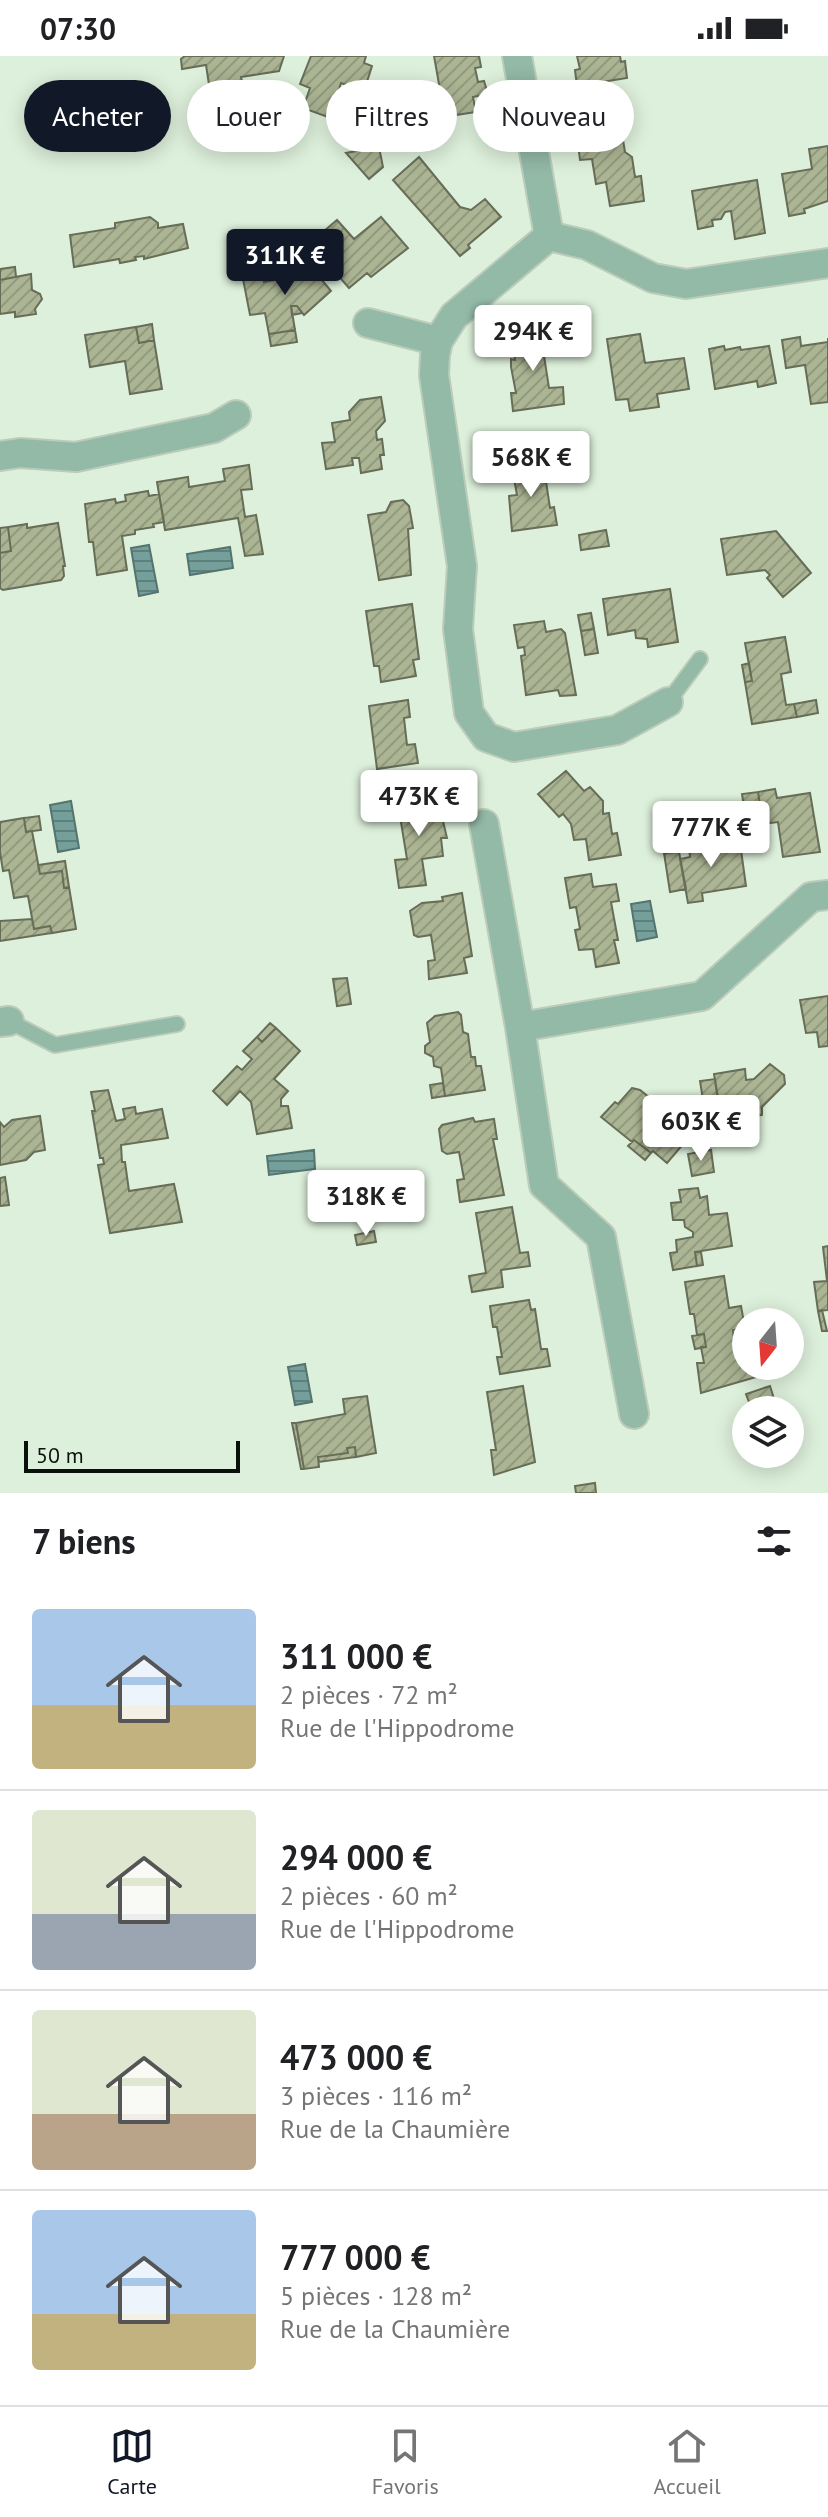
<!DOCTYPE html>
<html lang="fr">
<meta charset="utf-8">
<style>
:root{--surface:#fff;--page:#f2f2f2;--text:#202124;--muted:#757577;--line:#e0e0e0;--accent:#111827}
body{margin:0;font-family:"PT Sans",sans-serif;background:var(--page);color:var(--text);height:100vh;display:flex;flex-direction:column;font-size:30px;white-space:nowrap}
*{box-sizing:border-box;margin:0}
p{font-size:26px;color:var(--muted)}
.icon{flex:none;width:44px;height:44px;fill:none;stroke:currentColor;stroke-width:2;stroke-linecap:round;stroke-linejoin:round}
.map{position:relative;height:1437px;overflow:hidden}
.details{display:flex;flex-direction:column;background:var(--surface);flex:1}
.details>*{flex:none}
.top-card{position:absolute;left:24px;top:24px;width:780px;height:72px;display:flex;gap:16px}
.needle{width:52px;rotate:197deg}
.fabs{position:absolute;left:732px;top:1252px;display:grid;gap:16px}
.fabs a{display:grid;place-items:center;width:72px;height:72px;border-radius:50%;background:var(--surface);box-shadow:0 4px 20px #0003;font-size:40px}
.scale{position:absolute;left:24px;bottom:20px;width:216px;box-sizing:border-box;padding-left:8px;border:4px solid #0a110a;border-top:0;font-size:22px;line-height:28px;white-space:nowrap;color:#0a110a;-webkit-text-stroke:6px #ddf0db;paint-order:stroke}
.price{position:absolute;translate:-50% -68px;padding:0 18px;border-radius:8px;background:#fff;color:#222;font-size:26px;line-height:52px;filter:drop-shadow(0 2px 4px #0008)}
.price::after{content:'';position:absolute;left:50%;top:48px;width:24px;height:18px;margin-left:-12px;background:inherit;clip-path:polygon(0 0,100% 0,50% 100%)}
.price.selected{background:var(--accent);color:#fff}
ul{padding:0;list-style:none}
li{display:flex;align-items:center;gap:24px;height:200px;padding:0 32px}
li+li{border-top:2px solid var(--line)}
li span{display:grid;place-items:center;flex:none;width:224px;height:160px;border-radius:8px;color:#555}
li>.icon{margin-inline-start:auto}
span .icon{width:96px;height:96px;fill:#fffc;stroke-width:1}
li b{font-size:34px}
h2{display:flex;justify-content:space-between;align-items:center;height:96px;padding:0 32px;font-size:34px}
.chip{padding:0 28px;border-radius:36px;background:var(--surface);box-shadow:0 4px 20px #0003;font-size:28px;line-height:72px}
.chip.selected{background:var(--accent);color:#fff}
.status{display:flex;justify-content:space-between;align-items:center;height:56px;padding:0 40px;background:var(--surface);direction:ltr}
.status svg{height:22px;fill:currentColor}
.menu{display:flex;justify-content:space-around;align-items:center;height:112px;border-top:2px solid var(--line);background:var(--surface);font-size:22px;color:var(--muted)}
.menu a{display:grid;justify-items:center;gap:4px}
.menu .selected{color:var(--accent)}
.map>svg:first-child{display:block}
</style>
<div class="status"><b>07:30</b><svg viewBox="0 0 49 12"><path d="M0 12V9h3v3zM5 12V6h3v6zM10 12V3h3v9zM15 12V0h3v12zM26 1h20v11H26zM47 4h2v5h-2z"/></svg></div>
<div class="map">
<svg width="828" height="1437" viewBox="0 0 828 1437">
<defs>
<pattern id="water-rules" width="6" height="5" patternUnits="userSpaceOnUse" patternTransform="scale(2)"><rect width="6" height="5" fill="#759f9a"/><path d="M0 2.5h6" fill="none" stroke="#5e807c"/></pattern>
<pattern id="building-hatch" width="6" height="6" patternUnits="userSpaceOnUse" patternTransform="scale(2)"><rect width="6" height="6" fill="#abb493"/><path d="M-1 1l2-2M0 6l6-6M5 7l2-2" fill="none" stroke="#929a7d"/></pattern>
</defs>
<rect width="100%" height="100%" fill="#ddf0db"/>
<path fill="url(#water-rules)" stroke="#55746f" stroke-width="2" d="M149,489L158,536L139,540L131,492Z
M230,491L233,512L190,519L187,498Z
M71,745L79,792L58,796L50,749Z
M650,845L657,881L637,885L631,848Z
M314,1094L315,1113L269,1119L267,1100Z
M305,1308L312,1346L295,1349L288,1311Z"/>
<path fill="url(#building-hatch)" stroke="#676d57" stroke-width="2" d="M185,0H284L279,15L241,21L246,42L212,48L206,9L182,13L181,3Z
M311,0H366L364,7L372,10L364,35L341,27L337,40L344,42L336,64L303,52L310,32L300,28Z
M434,0H479L481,11L475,12L478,26L484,25L488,38L473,41L476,56L437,62L434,46L442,45Z
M577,0H620L621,6L625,5L627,22L577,30L575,14L580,13Z
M620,66L625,96L632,101L635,121L641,120L644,145L610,150L606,126L596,128L592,103L580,104L576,72Z
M828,90V145L804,153L805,157L789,160L782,118L812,113L809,93Z
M379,91L383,111L369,123L346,97Z
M419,101L460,151L471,154L485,143L501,161L468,189L470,192L460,200L393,124Z
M757,124L765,177L735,183L731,155L725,156L721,163L712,164L713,170L698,173L692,135Z
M150,161L158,167V172L183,168L188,192L144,203V200L135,201L136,204L120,207L119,203L74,211L70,179L115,172V167Z
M381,161L408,192L371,221L367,217L349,232L310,187L337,164L354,183Z
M306,205L331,235L304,259L297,250H291L295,274L269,278L265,257L250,259L243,223L263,221L264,226L289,221Z
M15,211L16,221L0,224V213Z
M31,218L32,234L40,238L42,243L35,253L36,258L15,261V256L0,258V221V224Z
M291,250H297L302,257L292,259Z
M152,268L154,284L139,287L136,271Z
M529,269L554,288L544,300L549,332L563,331L564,348L513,355L511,337H516L511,311V303L515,304L513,291Z
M136,271L139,287L154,284L162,333L130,338L125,305L90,311L85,279Z
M295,274L297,286L271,290L269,278Z
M640,278L645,307L684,302L689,333L657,338L659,351L630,355L628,343L616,344L607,283Z
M800,281L801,290L828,286V282V346L811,348L805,309L786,312L782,284Z
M724,290L725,294L740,291L741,294L769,290L776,327L758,331L757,325L715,333L709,293Z
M381,341L385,365L376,375L377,384L382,383L384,399H380L382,413L361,417L359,402H352L353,409L326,413L322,387L335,386L332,367L350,364L349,356L360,344Z
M543,406L550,452L554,451L557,469L512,475L509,440L517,439L512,411Z
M249,409L252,433L241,434L245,461L256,459L263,498L245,500L238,462L165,474L157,426L188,421L189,431L225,425L223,413Z
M148,435L149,440L159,438L164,466L153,468L154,471L135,474V478L122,480L127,514L97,519L93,486H89L85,448L115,443L116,447L126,445L125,439Z
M403,444L409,450L413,472L408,473L411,519L379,524L368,459L386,456L391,446Z
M58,467L65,510H63L64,520L61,524L3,534L0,532V497L11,495L8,471L27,468V472Z
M8,471L11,495L0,497V472Z
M606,474L609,490L581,494L579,479Z
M776,475L811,517L783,541L767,522L770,519L765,514L727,519L721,483Z
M670,533L678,586L648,591L647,583L636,582L635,574L608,579L603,543Z
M412,548L419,603L413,604L416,620L381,626L379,610H374L366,555Z
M591,557L594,573L581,575L578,559Z
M544,565L546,576L561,573L565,577L576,639L560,640L558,634L526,639L521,600L525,599L524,591L518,592L514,569Z
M594,573L598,597L585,599L581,575Z
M785,581L791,616L781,618L786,649L794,648L797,661L752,668L745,626L752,625L745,587Z
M749,607L752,625L745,626L742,609Z
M408,644L410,661L404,662L407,689L415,688L418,707L377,713L369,650Z
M816,644L818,657L797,661L794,648Z
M566,715L584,735L590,731L603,745V758L609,757L612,778L617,777L621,799L589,804L586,783L574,784L571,768L563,758L559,761L538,738Z
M426,732L428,750L436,749L437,763L443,765L447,782H441L443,800L422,803L426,829L399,832L395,804L407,803L399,754L407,753L405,740L411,734Z
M775,733L777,742L810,737L820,796L783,801L778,766L763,768L758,736Z
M758,736L763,768L747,770L742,738Z
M39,760L41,774L26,776L24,762Z
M24,762L26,776L32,775L40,818L62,815L64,832L69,831L76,873L52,877L50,870L34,873L28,840L14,842L9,814L3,815L0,796V766Z
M714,781L722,786L724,796L741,794L746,830L702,837L703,845L688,847L680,803L690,801L689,791L694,784Z
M679,796L686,833L670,836L664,797Z
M65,805L69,831L64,832L62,815L40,818L38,809Z
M591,818L593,831L616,828L619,845L611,846L618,884H614L619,907L596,911L593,893L579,894L575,874L580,873L576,851L570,852L565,822Z
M462,837L472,900L464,902L467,917L429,923L428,905L435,904L431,879L418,881L414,879L410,855L422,847L443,845L442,841Z
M32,863L34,873L50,870L52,877L0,885V865Z
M347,922L351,948L337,950L333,923Z
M828,940V990L819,991L817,976L806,977L800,944Z
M458,956L461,959L463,976L468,978L471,1001H475L476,1010H481L485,1034L445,1040L441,1012L434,1010L433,1001L425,997V990L430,986L427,967L435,960Z
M270,967L276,972L262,986L257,981Z
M276,972L300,995L274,1023L288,1035L281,1043V1050H288L292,1072L257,1078L251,1046L240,1035L227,1049L213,1035L237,1010L242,1014L252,1003L243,995L257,981L262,986Z
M770,1008L784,1019L785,1028L762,1051V1059L721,1065L714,1018L745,1013L746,1024L754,1023Z
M715,1023L721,1061L706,1063L700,1025Z
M443,1027L445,1040L432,1042L430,1029Z
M632,1032L640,1034L655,1046L653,1060L664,1061L678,1074L686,1065L696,1073L667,1107L653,1095L651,1097L634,1084L632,1086L601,1061L615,1046L618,1048Z
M108,1034L116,1065L125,1063L123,1053L135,1051L136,1058L162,1053L168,1082L121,1089L122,1106H125L129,1135L174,1128L182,1166L110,1177L98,1109L104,1108L103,1102H100L92,1055H95L91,1036Z
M656,1042L686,1065L678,1074L664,1061L653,1060Z
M40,1060L45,1094L34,1096L26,1104L0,1109V1066L4,1071L12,1064Z
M473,1062L475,1066L494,1063L497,1083H493L504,1139L460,1146L457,1124L464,1123L459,1096L447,1098L442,1095L439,1073L442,1069Z
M634,1084L651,1097L645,1104L628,1090Z
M711,1094L714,1116L692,1120L688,1098Z
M5,1121L9,1149L0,1150V1122Z
M698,1132L700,1142L707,1140L709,1159L727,1157L732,1190L695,1196L697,1210L673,1214L670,1197L677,1196L676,1184L693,1181V1176L685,1171L684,1164H673L671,1147L681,1146L679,1134Z
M512,1151L520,1197L528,1196L530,1210L501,1214L503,1231L472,1236L469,1220L486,1217L476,1157Z
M374,1175L376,1186L357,1189L355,1179Z
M828,1190V1254L818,1255L814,1226L827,1225L823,1191Z
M695,1196H701L703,1209L697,1210Z
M724,1220L729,1252L741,1250L745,1272L733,1274L734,1285L743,1289L746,1310H754L756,1321L701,1337L697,1307H704L701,1291H706L704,1278L697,1279L694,1258H690L685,1226Z
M529,1244L531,1254L535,1253L541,1293H547L550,1310L500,1318L497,1301H502L497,1271H493L490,1250Z
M822,1254L827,1275H822L818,1255Z
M704,1278L706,1291L695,1293L692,1280Z
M523,1330L535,1406L494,1419L491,1394H496L487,1336Z
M770,1330L777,1352L752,1354L746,1338Z
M367,1340L376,1397L356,1401L355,1391L347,1392L348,1397L318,1401L319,1411L304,1413L296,1367L345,1358L343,1343Z
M292,1367H296L304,1413H301Z
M355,1391L356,1401L319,1406L318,1401L348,1397L347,1392Z
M595,1427L596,1437H576L575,1430Z"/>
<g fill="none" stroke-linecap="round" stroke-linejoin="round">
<defs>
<path id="lane" d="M668,646L700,603
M9,965L55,989L177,968"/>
<path id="street" d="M517,0L549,180
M368,267L438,285
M0,400L20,397L76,401L214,372L236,359
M668,646L617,674L514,691L486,681L469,657L458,573L462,510L434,319L435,299L438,285L454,260L549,180L587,189L653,222L686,228L828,207
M484,768L520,971
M0,966L9,965
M634,1358L601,1181L544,1129L520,971L702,940L811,841L828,839"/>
</defs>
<use href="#lane" stroke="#bbccba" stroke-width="18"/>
<use href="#street" stroke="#bbccba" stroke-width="32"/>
<use href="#lane" stroke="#93b9a7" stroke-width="14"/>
<use href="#street" stroke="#93b9a7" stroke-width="28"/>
</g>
</svg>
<div class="fabs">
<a><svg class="needle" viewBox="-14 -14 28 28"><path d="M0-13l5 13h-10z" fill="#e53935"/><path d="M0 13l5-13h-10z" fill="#757577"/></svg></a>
<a><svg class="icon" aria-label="layers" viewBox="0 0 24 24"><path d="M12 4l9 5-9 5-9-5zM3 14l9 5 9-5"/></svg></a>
</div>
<div class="scale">50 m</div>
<b class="price selected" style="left:285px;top:241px">311K €</b>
<b class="price" style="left:533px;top:317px">294K €</b>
<b class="price" style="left:531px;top:443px">568K €</b>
<b class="price" style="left:419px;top:782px">473K €</b>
<b class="price" style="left:711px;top:813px">777K €</b>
<b class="price" style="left:701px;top:1107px">603K €</b>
<b class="price" style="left:366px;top:1182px">318K €</b>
<div class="top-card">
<a class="chip selected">Acheter</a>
<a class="chip">Louer</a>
<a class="chip">Filtres</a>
<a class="chip">Nouveau</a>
</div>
</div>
<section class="details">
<h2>7 biens<svg class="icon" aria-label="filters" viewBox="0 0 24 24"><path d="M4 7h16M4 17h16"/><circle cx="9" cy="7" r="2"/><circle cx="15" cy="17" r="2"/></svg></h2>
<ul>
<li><span style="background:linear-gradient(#a9c7e8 60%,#c2b280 0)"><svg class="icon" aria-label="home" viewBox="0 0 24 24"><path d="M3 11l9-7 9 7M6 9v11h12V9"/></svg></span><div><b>311 000 €</b><p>2 pièces · 72 m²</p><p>Rue de l'Hippodrome</p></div></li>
<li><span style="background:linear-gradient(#dfe7d0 65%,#9aa5b1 0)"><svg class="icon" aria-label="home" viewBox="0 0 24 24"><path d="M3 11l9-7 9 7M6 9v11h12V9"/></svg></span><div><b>294 000 €</b><p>2 pièces · 60 m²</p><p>Rue de l'Hippodrome</p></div></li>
<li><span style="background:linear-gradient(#dfe7d0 65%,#b9a48a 0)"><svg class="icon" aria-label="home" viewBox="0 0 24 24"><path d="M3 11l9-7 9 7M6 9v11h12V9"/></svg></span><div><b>473 000 €</b><p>3 pièces · 116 m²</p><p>Rue de la Chaumière</p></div></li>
<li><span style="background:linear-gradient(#a9c7e8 65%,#c2b280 0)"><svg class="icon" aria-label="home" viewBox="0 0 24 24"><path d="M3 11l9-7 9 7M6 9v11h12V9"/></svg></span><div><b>777 000 €</b><p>5 pièces · 128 m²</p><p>Rue de la Chaumière</p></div></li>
</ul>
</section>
<nav class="menu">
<a class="selected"><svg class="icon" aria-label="map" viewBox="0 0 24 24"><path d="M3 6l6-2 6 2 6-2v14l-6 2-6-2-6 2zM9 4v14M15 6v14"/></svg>Carte</a>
<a><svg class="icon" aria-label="saved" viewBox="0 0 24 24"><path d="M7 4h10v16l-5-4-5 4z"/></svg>Favoris</a>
<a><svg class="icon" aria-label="home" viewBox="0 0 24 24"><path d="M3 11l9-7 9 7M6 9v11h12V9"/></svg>Accueil</a>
</nav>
